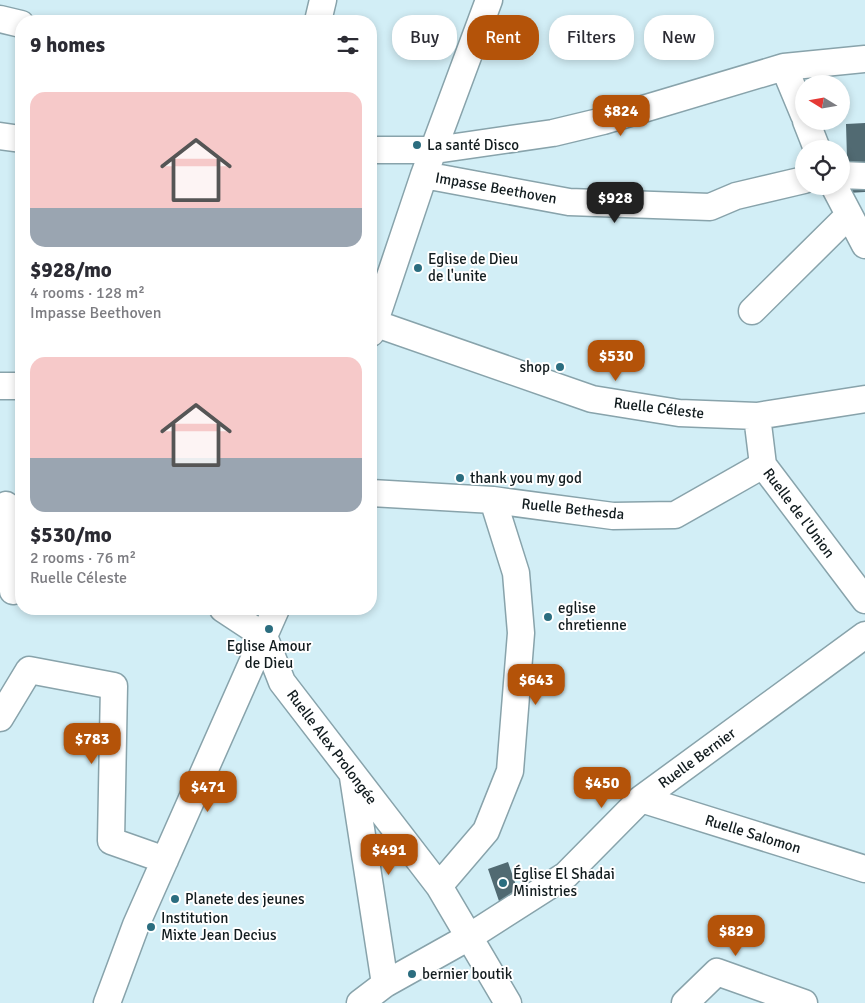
<!DOCTYPE html>
<meta charset="utf-8">
<style>
:root{--surface:#fff;--page:#f7f7f7;--text:#2b2b33;--muted:#7c7c81;--accent:#b45309}
body{margin:0;font-family:Signika,sans-serif;background:var(--page);color:var(--text);height:100vh;display:flex;flex-direction:column;font-size:19px;white-space:nowrap}
*{box-sizing:border-box;margin:0}
p{font-size:16px;color:var(--muted)}
.icon{flex:none;width:28px;height:28px;fill:none;stroke:currentColor;stroke-width:2;stroke-linecap:round;stroke-linejoin:round}
.map{position:relative;flex:1;overflow:hidden}
.details{position:absolute;left:15px;top:15px;width:362px;height:600px;display:flex;flex-direction:column;background:var(--surface);border-radius:20px;box-shadow:0 2px 8px #0003}
.details>*{flex:none}
.banner{position:absolute;left:392px;top:15px;width:398px;height:45px;display:flex;gap:10px}
.needle{width:32px;rotate:281deg}
.buttons{position:absolute;left:795px;top:75px;display:grid;gap:10px}
.buttons a{display:grid;place-items:center;width:55px;height:55px;border-radius:50%;background:var(--surface);box-shadow:0 2px 8px #0003;font-size:25px}
.price{position:absolute;translate:-50% -42px;padding:0 11px;border-radius:10px;background:var(--accent);color:#fff;font-size:16px;line-height:32px;filter:drop-shadow(0 1px 2px #0008)}
.price::after{content:'';position:absolute;left:50%;top:30px;width:15px;height:11px;margin-left:-8px;background:inherit;clip-path:polygon(0 0,100% 0,50% 100%)}
.price.on{background:#222;color:#fff}
ul{padding:0;list-style:none}
li{display:grid;align-content:center;gap:10px;height:265px;padding:0 15px}
li span{display:grid;place-items:center;height:155px;border-radius:15px;color:#555}
li>.icon{margin-inline-start:auto}
span .icon{width:90px;height:90px;fill:#fffc;stroke-width:1}
li b{font-size:21px}
h2{display:flex;justify-content:space-between;align-items:center;height:60px;padding:0 15px;font-size:21px}
.chip{padding:0 18px;border-radius:20px;background:var(--surface);box-shadow:0 2px 8px #0003;font-size:18px;line-height:45px}
.chip.on{background:var(--accent);color:#fff}
.map>svg:first-child{display:block}
</style>
<div class="map">
<svg width="865" height="1003" viewBox="0 0 865 1003">
<rect width="100%" height="100%" fill="#d2eef6"/>
<path fill="#516a72" d="M865,123V192L848,193L846,124Z
M508,862L521,900L501,907L488,869Z"/>
<g fill="none" stroke-linecap="round" stroke-linejoin="round">
<defs>
<path id="minor" d="M0,19L21,24
M318,21L323,0
M784,67L804,115
M806,121L817,149
M0,136L21,139
M371,150H435L553,133L603,121L784,67L865,59
M424,175L569,202L710,207L736,196L804,180
M841,175L865,176
M834,186L865,245
M752,311L848,216
M371,322L592,399L679,413L757,416L865,399
M371,333L424,175L489,0
M0,386H21
M757,416L763,465L865,600
M371,493L493,500L613,516L675,515L763,465
M6,505L13,591
M223,609L264,636L282,682L439,886L508,1003
M0,718L29,670L114,686L111,841L165,860
M353,777L385,984
M641,799L865,869
M439,886L486,831L510,771L521,633L516,573L493,500
M107,1003L136,925L276,609
M360,1003L385,984L469,937L566,875L641,799L865,635
M685,1003L717,972L804,1003"/>
</defs>
<use href="#minor" stroke="#88a3ab" stroke-width="29"/>
<use href="#minor" stroke="#fff" stroke-width="26"/>
</g>
<g fill="#2b6d7f" stroke="#fff" stroke-width="2">
<circle cx="417" cy="145" r="5"/>
<circle cx="418" cy="268" r="5"/>
<circle cx="560" cy="367" r="5"/>
<circle cx="460" cy="478" r="5"/>
<circle cx="548" cy="617" r="5"/>
<circle cx="269" cy="629" r="5"/>
<circle cx="503" cy="883" r="5"/>
<circle cx="175" cy="899" r="5"/>
<circle cx="151" cy="927" r="5"/>
<circle cx="412" cy="974" r="5"/>
</g>
<g text-anchor="middle" stroke-width="4" stroke-linejoin="round" paint-order="stroke">
<g font-size="15" fill="#121c1f" stroke="#fff" text-anchor="start">
<text x="427" y="150">La santé Disco</text>
<text x="428" y="264">Eglise de Dieu<tspan x="428" dy="17">de l'unite</tspan></text>
<text x="550" y="372" text-anchor="end">shop</text>
<text x="470" y="483">thank you my god</text>
<text x="558" y="613">eglise<tspan x="558" dy="17">chretienne</tspan></text>
<text x="269" y="651" text-anchor="middle">Eglise Amour<tspan x="269" dy="17">de Dieu</tspan></text>
<text x="513" y="879">Église El Shadai<tspan x="513" dy="17">Ministries</tspan></text>
<text x="185" y="904">Planete des jeunes</text>
<text x="161" y="923">Institution<tspan x="161" dy="17">Mixte Jean Decius</tspan></text>
<text x="422" y="979">bernier boutik</text>
</g>
<g font-size="15" fill="#121c1f" stroke="#fff">
<text transform="translate(496 188) rotate(10)" y="5">Impasse Beethoven</text>
<text transform="translate(659 408) rotate(7)" y="5">Ruelle Céleste</text>
<text transform="translate(573 509) rotate(6)" y="5">Ruelle Bethesda</text>
<text transform="translate(799 513) rotate(53)" y="5">Ruelle de l'Union</text>
<text transform="translate(332 747) rotate(53)" y="5">Ruelle Alex Prolongée</text>
<text transform="translate(697 758) rotate(-36)" y="5">Ruelle Bernier</text>
<text transform="translate(753 834) rotate(17)" y="5">Ruelle Salomon</text>
</g>
</g>
</svg>
<div class="buttons">
<a><svg class="needle" viewBox="-14 -14 28 28"><path d="M0-13l5 13h-10z" fill="#e53935"/><path d="M0 13l5-13h-10z" fill="#7c7c81"/></svg></a>
<a><svg class="icon" aria-label="locate" viewBox="0 0 24 24"><circle cx="12" cy="12" r="6"/><path d="M12 2v4M12 18v4M2 12h4M18 12h4"/></svg></a>
</div>
<b class="price" style="left:621px;top:137px">$824</b>
<b class="price on" style="left:615px;top:224px">$928</b>
<b class="price" style="left:616px;top:382px">$530</b>
<b class="price" style="left:536px;top:706px">$643</b>
<b class="price" style="left:92px;top:765px">$783</b>
<b class="price" style="left:602px;top:809px">$450</b>
<b class="price" style="left:208px;top:813px">$471</b>
<b class="price" style="left:389px;top:876px">$491</b>
<b class="price" style="left:736px;top:957px">$829</b>
<div class="banner">
<a class="chip">Buy</a>
<a class="chip on">Rent</a>
<a class="chip">Filters</a>
<a class="chip">New</a>
</div>
<section class="details">
<h2>9 homes<svg class="icon" aria-label="filters" viewBox="0 0 24 24"><path d="M4 7h16M4 17h16"/><circle cx="9" cy="7" r="2"/><circle cx="15" cy="17" r="2"/></svg></h2>
<ul>
<li><span style="background:linear-gradient(#f6c9c9 75%,#9aa5b1 0)"><svg class="icon" aria-label="home" viewBox="0 0 24 24"><path d="M3 11l9-7 9 7M6 9v11h12V9"/></svg></span><div><b>$928/mo</b><p>4 rooms · 128 m²</p><p>Impasse Beethoven</p></div></li>
<li><span style="background:linear-gradient(#f6c9c9 65%,#9aa5b1 0)"><svg class="icon" aria-label="home" viewBox="0 0 24 24"><path d="M3 11l9-7 9 7M6 9v11h12V9"/></svg></span><div><b>$530/mo</b><p>2 rooms · 76 m²</p><p>Ruelle Céleste</p></div></li>
</ul>
</section>
</div>
